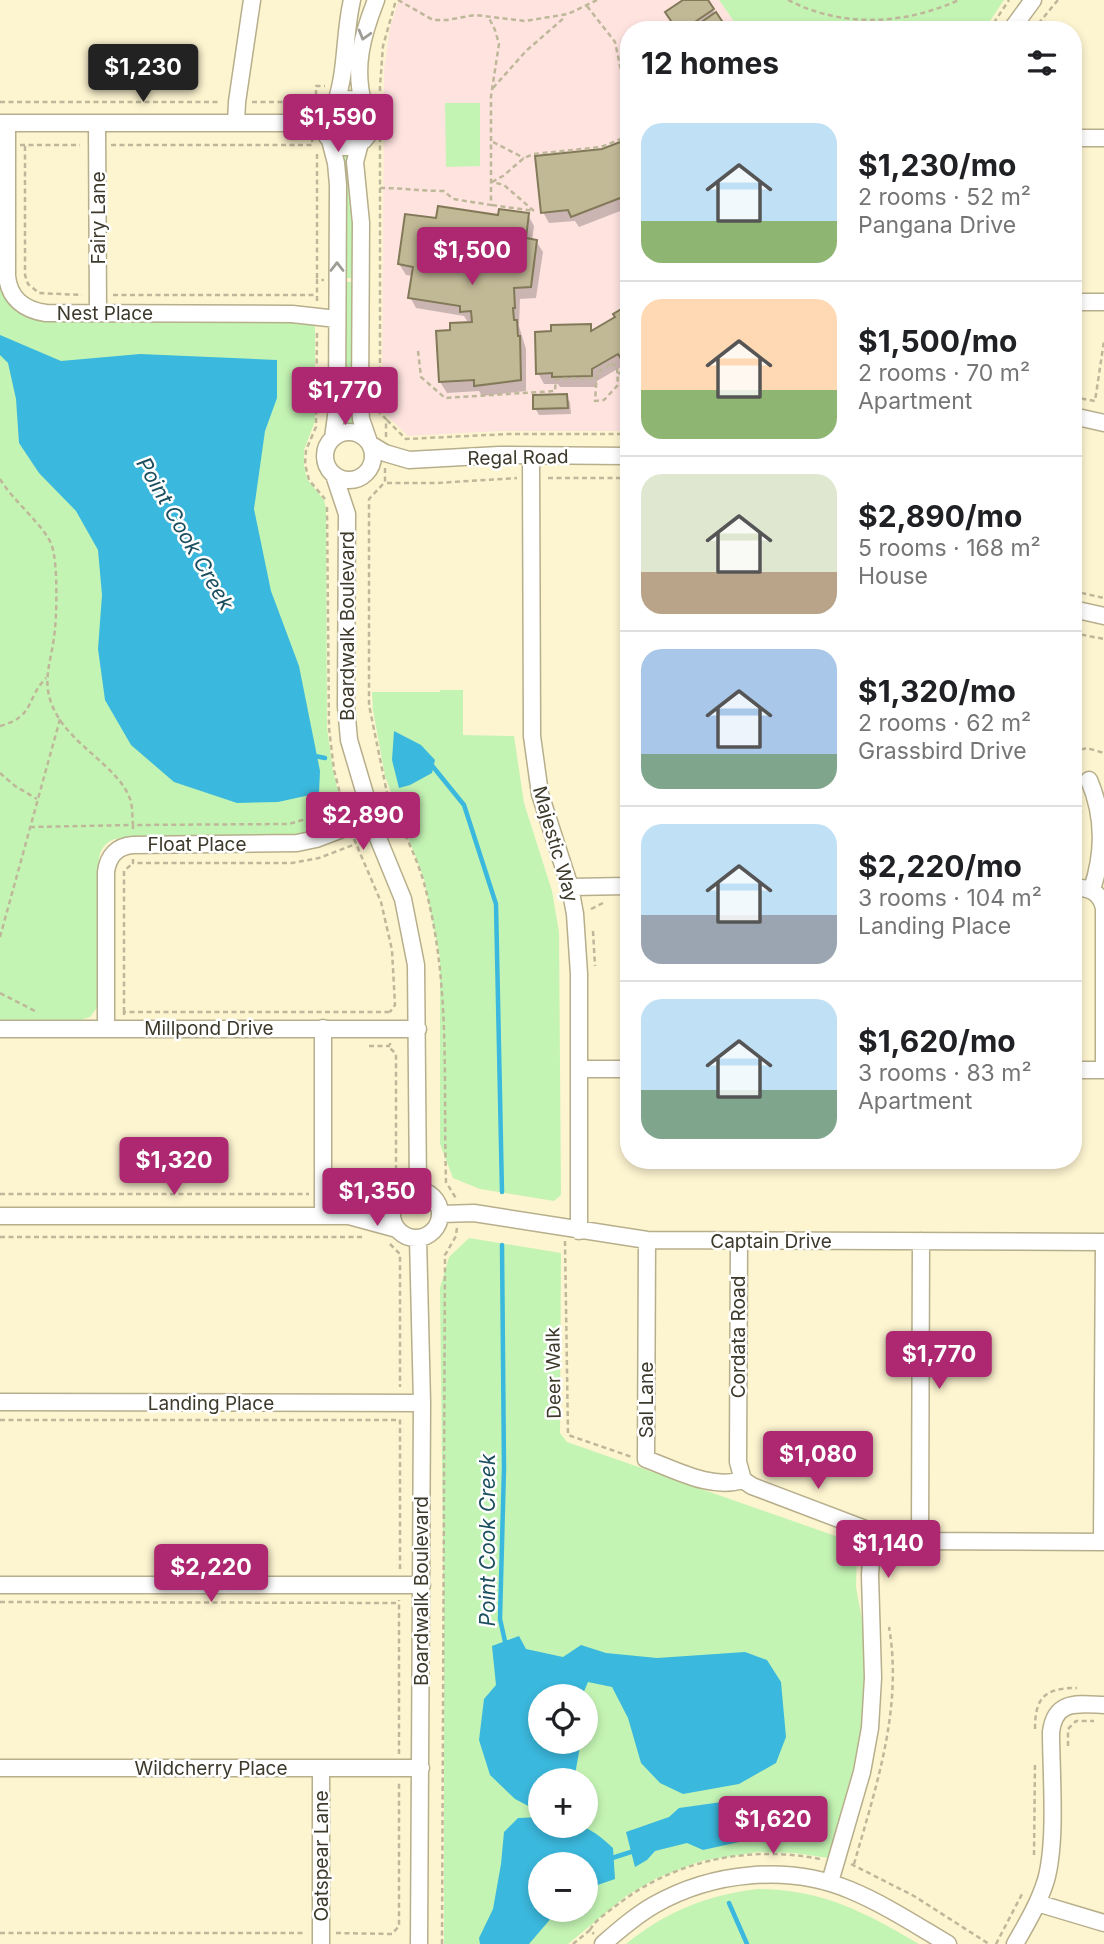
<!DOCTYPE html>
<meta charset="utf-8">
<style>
:root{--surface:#fff;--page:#f6f6f6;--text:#202124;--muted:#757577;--line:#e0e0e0;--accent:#ad2870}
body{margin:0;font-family:Inter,sans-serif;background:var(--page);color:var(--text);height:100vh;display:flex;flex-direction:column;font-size:26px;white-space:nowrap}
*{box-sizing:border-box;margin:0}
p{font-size:23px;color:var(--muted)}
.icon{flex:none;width:38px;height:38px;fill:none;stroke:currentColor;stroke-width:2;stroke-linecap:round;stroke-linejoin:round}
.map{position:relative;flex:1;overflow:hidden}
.sheet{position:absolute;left:620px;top:21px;width:462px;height:1148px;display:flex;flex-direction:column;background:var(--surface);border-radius:28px;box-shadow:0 4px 10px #0003}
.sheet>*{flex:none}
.controls{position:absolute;left:528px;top:1684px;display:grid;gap:14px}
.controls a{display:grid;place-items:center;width:70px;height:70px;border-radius:50%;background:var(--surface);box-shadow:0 4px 10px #0003;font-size:35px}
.price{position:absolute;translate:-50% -60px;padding:0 16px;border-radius:7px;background:var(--accent);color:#fff;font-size:23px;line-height:46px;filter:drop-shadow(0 2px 4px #0008)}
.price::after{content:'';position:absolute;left:50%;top:42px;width:21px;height:16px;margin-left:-10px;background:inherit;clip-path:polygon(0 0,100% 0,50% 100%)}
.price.selected{background:#222;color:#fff}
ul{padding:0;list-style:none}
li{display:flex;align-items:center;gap:21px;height:175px;padding:0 21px}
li+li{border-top:2px solid var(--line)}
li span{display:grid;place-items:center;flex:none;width:196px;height:140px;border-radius:21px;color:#555}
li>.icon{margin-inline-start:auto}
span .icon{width:84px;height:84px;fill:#fffc;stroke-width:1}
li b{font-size:30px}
h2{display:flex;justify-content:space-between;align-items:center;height:84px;padding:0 21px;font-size:30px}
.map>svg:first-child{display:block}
</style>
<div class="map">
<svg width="1104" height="1944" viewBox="0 0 1104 1944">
<rect width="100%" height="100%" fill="#fdf4d0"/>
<path fill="#fee3df" d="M399,0H719L740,30H628V431H498L408,436L382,411L384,70L390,27Z"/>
<path fill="#c4f4b4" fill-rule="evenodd" d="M719,0H1004L984,30H740Z
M445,103H480V166L446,167Z
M341,155H350L355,198L354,278H345Z
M0,277C3,300 15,315 38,319L314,320L315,325V421L304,450V465L307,479L324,500L326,508L327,728L333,770L345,821L313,832L281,838H121C109,839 101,846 99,858V1005L90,1017L80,1020H0Z
M345,282H354L357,425H342Z
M440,690H463V735L514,736L524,803L552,891L559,932L561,1195L554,1201L480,1189L453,1178L440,1144V958L424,879L385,776L373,710L372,692H440Z
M469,1238L561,1253L560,1433L567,1442L850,1541L857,1550L856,1587L865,1636L867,1694L859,1756L829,1858L794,1853L758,1852L701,1861L657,1878L626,1896L568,1944H444V1626L440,1288L449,1257ZM541,1696H586V1741H541ZM541,1780H586V1825H541ZM541,1864H586V1909H541Z
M759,1889C824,1890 864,1912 919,1944H626C665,1912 709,1894 759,1889Z"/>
<path fill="#3bb8dd" d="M0,335L61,361L140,354L277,360V398L265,431L254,509L271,591L299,666L320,771L319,793L278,802L237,803L174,782L131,745L105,700L98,649L102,595L98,550L76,511L39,473L19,443L16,399L8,363L0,355Z
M394,731L421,745L435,760L432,773L410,785L399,788L392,760Z
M519,1636L526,1649L563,1657L581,1645L606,1653L657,1658L745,1652L767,1660L781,1682L786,1737L776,1763L739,1784L683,1794L660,1783L641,1763L628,1718L612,1687L588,1682L582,1696H541V1741H581L574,1780H541V1810L538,1811L515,1799L490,1775L479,1740L484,1699L496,1685L492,1646Z
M743,1799L753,1809V1829L739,1842L703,1850L687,1843L655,1851L647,1860L635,1867L626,1832L669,1817L679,1808Z
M541,1817V1825C578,1825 584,1821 613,1848L615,1879L586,1889V1864H541V1909H559L529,1944H480L479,1938L493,1909L501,1864L504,1832L518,1818Z"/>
<path fill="#0003" d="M686,0H706L726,30H679Z
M628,141V208L579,227L575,221L549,223L543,212L603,151Z
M528,215L534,226L532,241H536L543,252L536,298L520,299L519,326L526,349V391L482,396L479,391L447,393L440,382L452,332L469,324L464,316L416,308L410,297L414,276L406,275L399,264L437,220Z
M628,309V368L626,364L597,381V387H560L558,384H544L538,373L590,326L593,332Z
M566,396L570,402L571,414L539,415L535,408Z"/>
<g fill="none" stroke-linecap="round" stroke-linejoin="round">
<path stroke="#3bb8dd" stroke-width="4.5" d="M315,756L325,758
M430,763L464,805L496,904L502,1192
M502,1245L504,1468L500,1619L506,1646
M609,1859L634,1851
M729,1903L747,1944"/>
</g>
<path fill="#c1b896" stroke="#817958" stroke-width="2" d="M683,0H708L714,9L683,30H677L665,12Z
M716,12L728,30H690Z
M628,139V195L571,217L568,210L541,213L535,156L602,149Z
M438,206L498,215L499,209L529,213L526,238L537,240L531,287L514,288L515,308H513L514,320H517L518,336H520L521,380L474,386V380L439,382L436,331L450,330V323L472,322L471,311L460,312V306L408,298L413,267L398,264L405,214L436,218Z
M628,218V264L622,219Z
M628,305V359L623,362L618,354L592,369V376L552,377V373L536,374L535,332L551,331V325L591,324V331L615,317L613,314Z
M567,394L568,408L533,409V395Z"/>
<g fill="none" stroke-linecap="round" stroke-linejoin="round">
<defs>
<path id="minor" d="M1011,30L1033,0
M323 123a24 24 0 1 1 48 0a24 24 0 1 1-48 0Z
M336,102C347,69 344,34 352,0
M364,106C353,68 362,36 376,0
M0,123H285L328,109
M7,123V276C9,298 24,310 46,313L292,314L337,319
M97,123L98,313
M236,123L237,102L252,0
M1073,138H1104
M330,140L336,163L338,185L337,409L333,438
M360,143L355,162L361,223L360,403L361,419L369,442
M1076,302H1104
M1073,416L1104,423
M325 456a24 24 0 1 1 48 0a24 24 0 1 1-48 0Z
M370,444L385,453L409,460L499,455L628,456
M531,456L532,736L540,794L570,887L575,914L579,974V1231
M334,475L347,514L346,706L349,740L378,838L403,899L416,965L418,1190
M1073,609L1104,616
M1089,780C1104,815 1104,853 1092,889
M570,887L628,886
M1073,887C1089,888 1100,891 1104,908V1070
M106,1028V872C108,856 117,846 133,845L297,843L316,839L371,818
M323,1028V1216
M0,1029H418
M579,1069H628
M1073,1070H1104
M392 1214a24 24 0 1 1 48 0a24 24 0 1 1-48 0Z
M441,1214L474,1213L647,1240L1104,1242
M0,1216H349L397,1229
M351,1216L394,1203
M418,1238L422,1403L419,1944
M647,1240L646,1459C676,1470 711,1490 743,1480
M739,1241L738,1462L743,1480L752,1486L873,1532L911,1541L1104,1542
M0,1402L422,1403
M920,1541L921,1241
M1102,1542L1104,1242
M0,1585H422
M0,1768H421
M321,1768V1944
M830,1882L862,1772L870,1728L873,1678L870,1575L873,1532
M1037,1903L1104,1923
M603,1944C619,1930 635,1916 654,1905C712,1872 788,1864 850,1890C884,1904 916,1925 948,1944
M1015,1944C1027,1923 1039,1903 1046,1880C1057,1841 1051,1773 1051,1732C1055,1699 1079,1704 1104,1705"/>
</defs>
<use href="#minor" stroke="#b7ae8c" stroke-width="19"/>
<path stroke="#bfb79a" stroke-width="2.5" stroke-dasharray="5 3.5" stroke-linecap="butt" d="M398,0L433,20H447L475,15L525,21L568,14L597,0
M788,0C843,28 903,25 959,0
M587,6L615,42L623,80L628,90
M989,30L1009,0
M1033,30L1058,0
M493,88L526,51L565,17
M316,95V86H325
M0,102H221
M252,102H295
M493,142L524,158
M20,145H80
M111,145H312L313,128
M25,146V275L28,284L39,293L82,295
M317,154V280
M492,182L503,176L524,158L534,154L601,147L628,136
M380,188C402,188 422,191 444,191L453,199L491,205V96L499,44L495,30L489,18
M492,205L534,211L504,185L492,182
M113,295H317
M317,301V280H324
M317,333L316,427L306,450L305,464L309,480L325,499
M418,351L421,377L445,398L555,391L556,379L596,378
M611,364L617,366L618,385L604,400L595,401L597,373Z
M618,374L628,368
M1073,397L1095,401L1104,341
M387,420L406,439L508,434H628
M386,437V419L380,413V86L383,46L396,0
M385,468V482L369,499V705L387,793
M548,478H628
M0,479C13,501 45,526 52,546C58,564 57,618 54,637C51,662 42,680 52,705C68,745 118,765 130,799C133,807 132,817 133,825L289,824L353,805
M387,483H437L517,478
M327,507L329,728L334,770L345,813
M1073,591L1104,598
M1073,633L1104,639
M0,726C35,717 26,698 46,678
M1073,752L1087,748L1104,753
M0,773L15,786L37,799
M382,795L387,793C399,823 415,852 424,883C451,980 443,1081 446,1182L457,1200
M1073,807L1082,813
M30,827L133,825V831
M354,839L381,902L392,950L395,1005L390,1012
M133,859V863H292L319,858L356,844
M591,909L603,903
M593,931L595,966
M0,937L60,719
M0,993L37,1012
M124,1012V871L133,863
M124,1015V1012H390
M369,1046H390
M382,1190L396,1176V1054L390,1048V1043
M0,1194H309
M337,1194H369
M0,1237H364
M565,1241L568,1435L632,1457
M390,1244L400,1254V1387
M0,1420H399
M400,1569V1418
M0,1602L399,1603
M1035,1729C1035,1697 1045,1688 1077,1688
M1068,1746V1729L1076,1721H1094
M399,1754V1600
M1034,1855L1035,1763
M851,1864L914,1896L989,1944
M854,1864C876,1787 903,1708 889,1627
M590,1930C596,1919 608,1912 617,1905C674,1860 750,1845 820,1859
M0,1933H305
M336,1933L392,1934L399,1926V1782
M442,1944L445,1255L456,1236L457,1227
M573,1944L590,1930L594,1934
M996,1944L1022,1894"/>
<use href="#minor" stroke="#fff" stroke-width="16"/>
</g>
<defs><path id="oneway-chevron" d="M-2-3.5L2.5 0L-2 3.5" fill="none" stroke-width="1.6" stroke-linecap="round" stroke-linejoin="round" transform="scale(1.75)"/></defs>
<g stroke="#9e9c95">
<use href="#oneway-chevron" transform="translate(364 35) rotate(106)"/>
<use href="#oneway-chevron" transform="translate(337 267) rotate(-90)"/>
</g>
<g text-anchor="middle" stroke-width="5" stroke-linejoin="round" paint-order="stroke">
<g font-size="19" fill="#3d392b" stroke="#fff">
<text transform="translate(98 218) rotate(-90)" y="7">Fairy Lane</text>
<text x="105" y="320">Nest Place</text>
<text transform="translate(518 457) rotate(-1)" y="7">Regal Road</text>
<text transform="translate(347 626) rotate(-90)" y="7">Boardwalk Boulevard</text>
<text x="197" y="851">Float Place</text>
<text transform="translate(556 844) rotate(74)" y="7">Majestic Way</text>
<text x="209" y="1035">Millpond Drive</text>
<text x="771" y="1248">Captain Drive</text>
<text transform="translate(738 1337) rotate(-90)" y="7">Cordata Road</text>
<text transform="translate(553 1373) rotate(-91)" y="7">Deer Walk</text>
<text transform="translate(646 1400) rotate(-90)" y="7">Sal Lane</text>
<text x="211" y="1410">Landing Place</text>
<text transform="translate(421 1591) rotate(-90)" y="7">Boardwalk Boulevard</text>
<text x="211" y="1775">Wildcherry Place</text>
<text transform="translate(321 1856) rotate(-90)" y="7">Oatspear Lane</text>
</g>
<g font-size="21" font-style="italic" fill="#1b4e5e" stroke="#fff">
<text transform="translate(185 534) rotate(60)" y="7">Point Cook Creek</text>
<text transform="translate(488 1540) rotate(-90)" y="7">Point Cook Creek</text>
</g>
</g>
</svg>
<div class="controls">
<a><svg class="icon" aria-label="locate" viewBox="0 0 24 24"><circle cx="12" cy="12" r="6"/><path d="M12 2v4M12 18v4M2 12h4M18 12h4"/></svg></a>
<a>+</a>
<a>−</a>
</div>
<b class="price selected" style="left:143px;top:104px">$1,230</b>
<b class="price" style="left:338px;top:154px">$1,590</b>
<b class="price" style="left:472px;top:287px">$1,500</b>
<b class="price" style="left:345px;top:427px">$1,770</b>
<b class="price" style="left:363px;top:852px">$2,890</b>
<b class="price" style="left:174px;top:1197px">$1,320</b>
<b class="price" style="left:377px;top:1228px">$1,350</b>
<b class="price" style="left:939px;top:1391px">$1,770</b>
<b class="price" style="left:818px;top:1491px">$1,080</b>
<b class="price" style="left:888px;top:1580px">$1,140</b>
<b class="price" style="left:211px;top:1604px">$2,220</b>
<b class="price" style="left:773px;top:1856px">$1,620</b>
<section class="sheet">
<h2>12 homes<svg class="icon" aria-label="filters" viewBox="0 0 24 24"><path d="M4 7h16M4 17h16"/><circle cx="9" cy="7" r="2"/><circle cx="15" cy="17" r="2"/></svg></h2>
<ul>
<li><span style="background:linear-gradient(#bfe0f5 70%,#8fb573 0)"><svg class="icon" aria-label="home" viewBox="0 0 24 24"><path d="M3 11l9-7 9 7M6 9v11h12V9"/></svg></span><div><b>$1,230/mo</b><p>2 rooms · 52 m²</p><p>Pangana Drive</p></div></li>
<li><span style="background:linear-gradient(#ffd9b3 65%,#8fb573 0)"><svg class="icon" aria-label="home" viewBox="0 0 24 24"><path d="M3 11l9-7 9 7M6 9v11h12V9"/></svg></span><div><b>$1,500/mo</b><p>2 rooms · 70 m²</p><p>Apartment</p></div></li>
<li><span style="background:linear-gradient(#dfe7d0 70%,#b9a48a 0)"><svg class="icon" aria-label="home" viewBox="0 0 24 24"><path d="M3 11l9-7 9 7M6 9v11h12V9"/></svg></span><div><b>$2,890/mo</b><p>5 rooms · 168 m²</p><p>House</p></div></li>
<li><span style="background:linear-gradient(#a9c7e8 75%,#7fa58c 0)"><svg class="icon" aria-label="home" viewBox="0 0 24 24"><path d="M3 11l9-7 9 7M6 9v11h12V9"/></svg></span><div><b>$1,320/mo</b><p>2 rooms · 62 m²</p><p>Grassbird Drive</p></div></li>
<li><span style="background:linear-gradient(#bfe0f5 65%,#9aa5b1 0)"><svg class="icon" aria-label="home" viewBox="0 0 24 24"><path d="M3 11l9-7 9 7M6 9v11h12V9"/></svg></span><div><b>$2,220/mo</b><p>3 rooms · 104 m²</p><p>Landing Place</p></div></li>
<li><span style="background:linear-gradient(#bfe0f5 65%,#7fa58c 0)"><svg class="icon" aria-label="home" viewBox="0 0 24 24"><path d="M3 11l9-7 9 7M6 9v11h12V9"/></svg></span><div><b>$1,620/mo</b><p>3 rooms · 83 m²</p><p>Apartment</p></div></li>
</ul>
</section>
</div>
